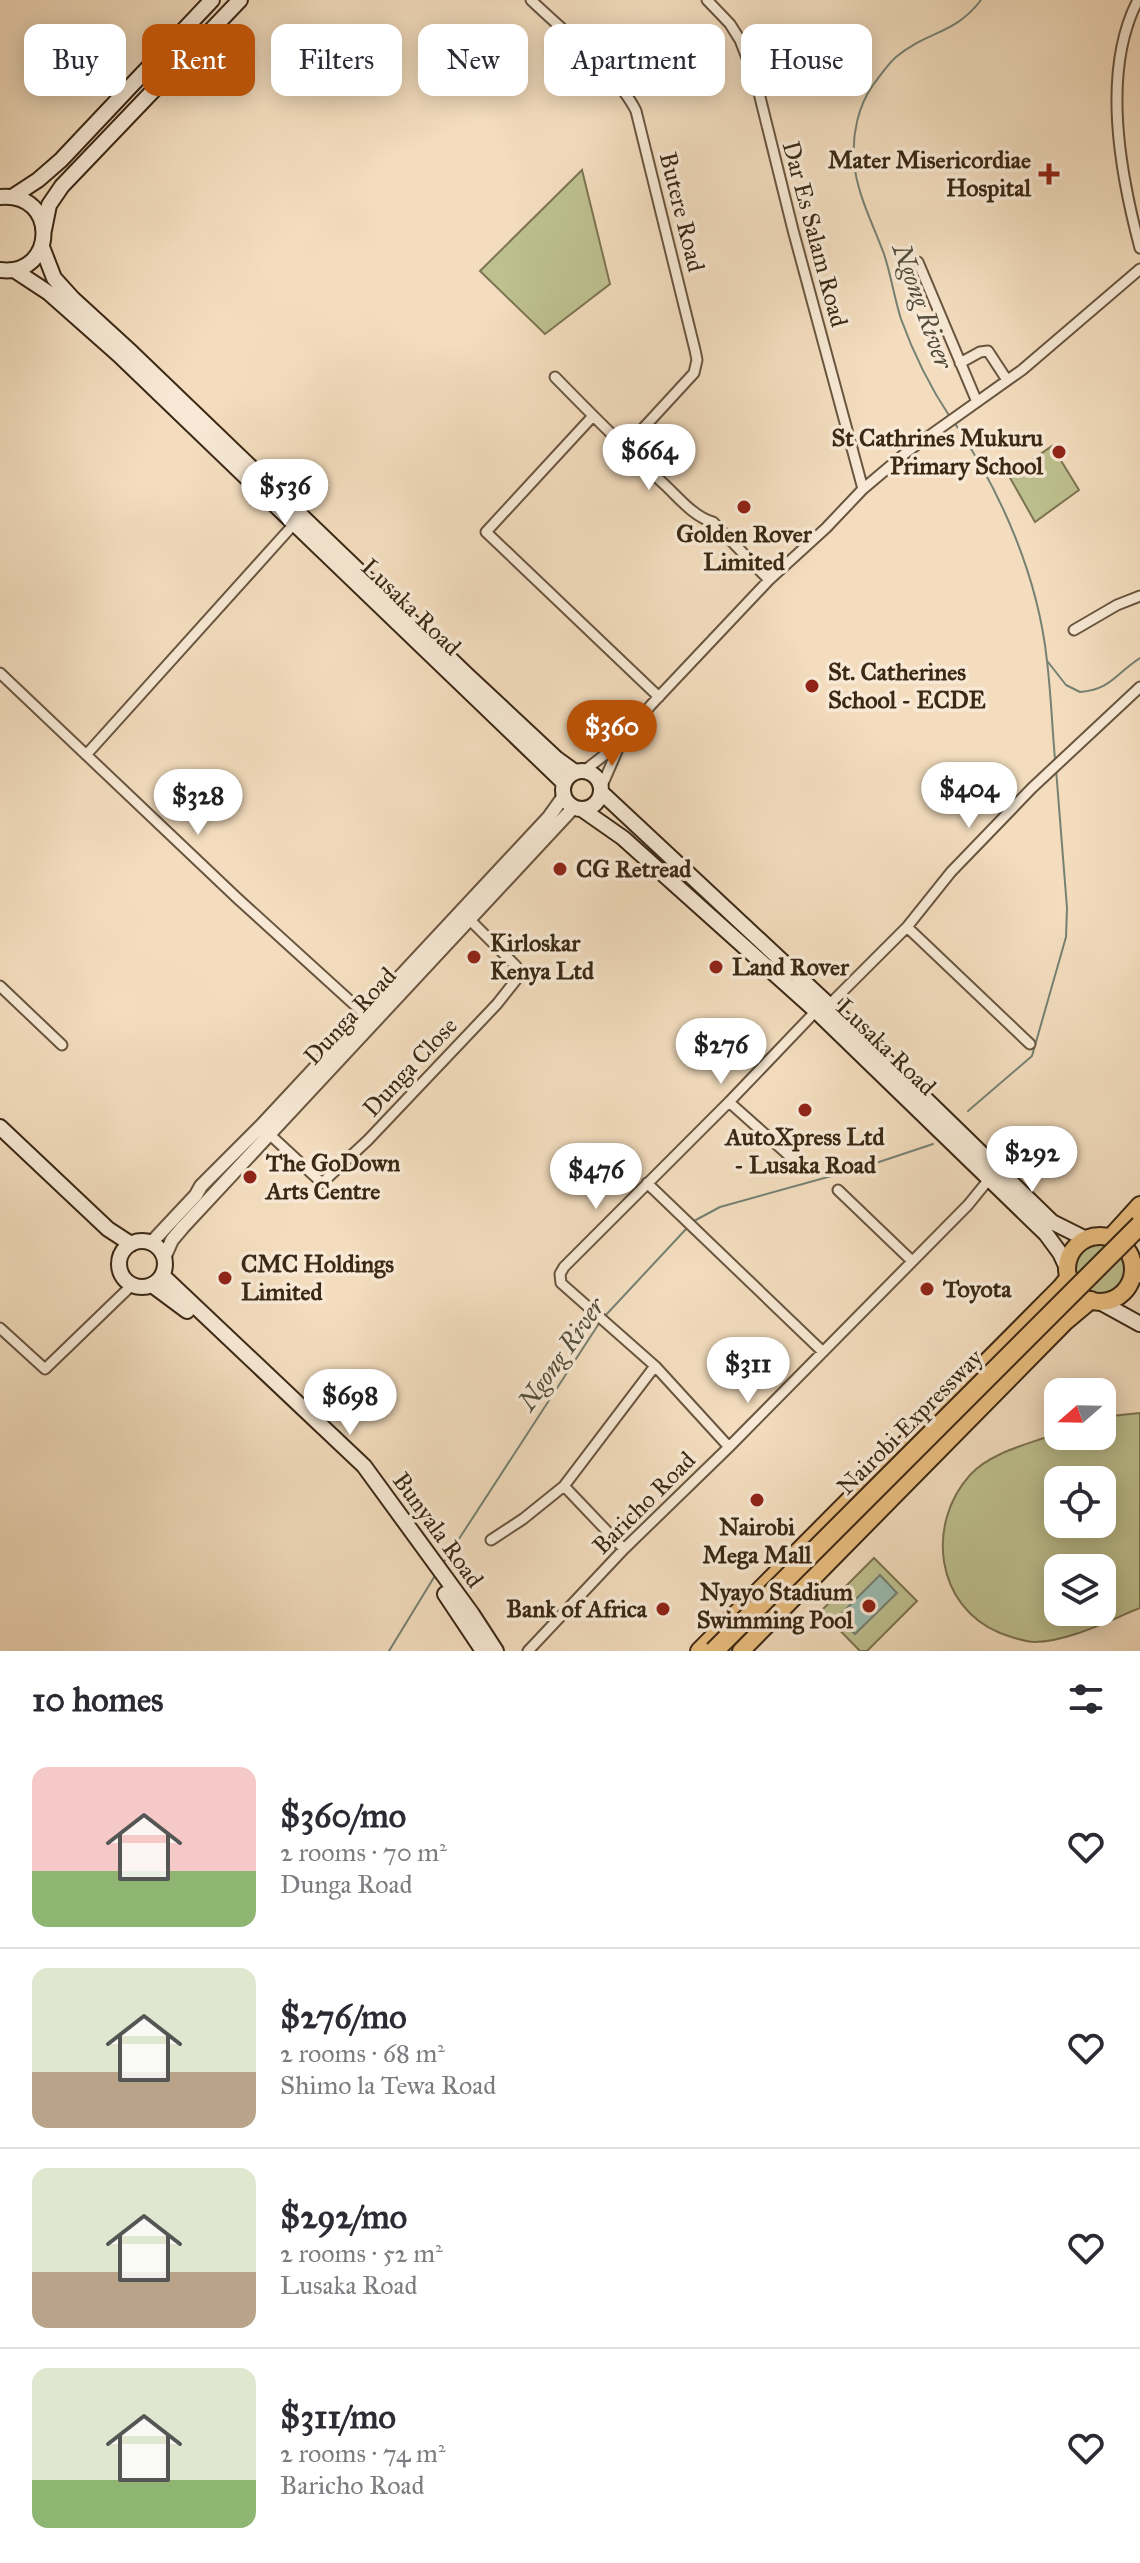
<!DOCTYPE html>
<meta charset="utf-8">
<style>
:root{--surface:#fff;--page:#f7f7f7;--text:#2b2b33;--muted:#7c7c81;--line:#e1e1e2;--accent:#b45309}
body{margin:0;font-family:"IM FELL Great Primer",serif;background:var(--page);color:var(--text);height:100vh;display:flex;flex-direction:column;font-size:30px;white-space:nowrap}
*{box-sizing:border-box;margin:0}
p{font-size:26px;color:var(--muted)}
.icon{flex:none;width:44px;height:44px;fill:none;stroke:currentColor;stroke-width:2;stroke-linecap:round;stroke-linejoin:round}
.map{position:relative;height:1651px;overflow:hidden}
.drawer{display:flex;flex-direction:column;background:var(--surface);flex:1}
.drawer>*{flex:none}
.guide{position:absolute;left:24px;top:24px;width:1092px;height:72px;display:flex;gap:16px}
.needle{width:52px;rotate:250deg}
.tools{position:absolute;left:1044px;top:1378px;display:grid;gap:16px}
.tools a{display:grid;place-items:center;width:72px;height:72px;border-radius:16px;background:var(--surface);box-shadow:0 4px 20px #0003;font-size:40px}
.price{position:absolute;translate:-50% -68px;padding:0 18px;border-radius:28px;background:#fff;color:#222;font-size:26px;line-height:52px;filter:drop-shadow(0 2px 4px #0008)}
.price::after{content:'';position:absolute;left:50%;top:48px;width:24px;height:18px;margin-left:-12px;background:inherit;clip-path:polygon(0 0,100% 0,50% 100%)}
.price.on{background:var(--accent);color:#fff}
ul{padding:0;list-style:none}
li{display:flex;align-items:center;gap:24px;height:200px;padding:0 32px}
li+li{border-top:2px solid var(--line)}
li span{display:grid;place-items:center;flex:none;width:224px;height:160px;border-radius:16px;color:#555}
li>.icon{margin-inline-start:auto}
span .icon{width:96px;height:96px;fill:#fffc;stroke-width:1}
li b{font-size:34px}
h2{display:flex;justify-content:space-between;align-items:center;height:96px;padding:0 32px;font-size:34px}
.tag{padding:0 28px;border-radius:16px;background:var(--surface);box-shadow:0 4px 20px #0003;font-size:28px;line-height:72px}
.tag.on{background:var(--accent);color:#fff}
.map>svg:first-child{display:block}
</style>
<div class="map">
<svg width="1140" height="1651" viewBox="0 0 1140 1651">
<rect width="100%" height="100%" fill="#f3ddbe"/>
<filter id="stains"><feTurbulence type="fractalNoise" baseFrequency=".0025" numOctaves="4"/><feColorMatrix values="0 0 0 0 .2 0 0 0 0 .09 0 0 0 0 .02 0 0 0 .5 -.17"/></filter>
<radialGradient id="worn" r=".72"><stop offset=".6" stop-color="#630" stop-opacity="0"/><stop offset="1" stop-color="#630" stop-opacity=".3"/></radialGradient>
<path fill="#bec08f" stroke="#7c7452" stroke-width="2" fill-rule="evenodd" d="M582,170L610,284L545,334L480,271Z
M1052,446L1079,490L1035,522L1009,476Z
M1074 1269a26 26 0 1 1 52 0a26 26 0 1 1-52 0Z
M1140,1413V1608C1110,1620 1067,1642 1035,1642C1024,1642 1011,1637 1000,1633C935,1606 926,1524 970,1475C991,1452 1029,1444 1058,1433V1436H1102V1417ZM1058,1480H1102V1524H1058ZM1058,1568H1102V1612H1058Z
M874,1558L917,1601L867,1651H860L821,1611Z"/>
<path fill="#9bbcb1" stroke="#758173" stroke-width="2" d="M880,1575L897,1593L855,1634L838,1617Z"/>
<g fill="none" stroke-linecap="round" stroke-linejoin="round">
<path stroke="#758173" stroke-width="2" d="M950,417C930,387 913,352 901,319C894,297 891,275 884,254C873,224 856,192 854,161C852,135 858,106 873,85C880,76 887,65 896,57C925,32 956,34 981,0
M954,422C1001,492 1038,576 1047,661C1051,694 1052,726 1055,759
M1048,662L1066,685L1080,692C1112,689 1115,674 1140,658
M968,1111L1032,1056L1066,937L1067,908L1056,769
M694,1221L720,1207L864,1167L933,1144
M604,1317L687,1228
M442,1565L600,1322
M389,1651L436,1574"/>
<defs>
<path id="minor" d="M531,0C562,30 618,74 636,111L695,350L697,360L694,373L625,448
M707,0L730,24L740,40L756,81L793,230L863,489
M1138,0C1101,71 1120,173 1140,248
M918,262L977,402
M960,363L980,352L988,351L1007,380
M555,377C591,414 627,450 665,485C679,498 694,517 713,522L769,580
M593,416L486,532L659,697
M1074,630L1117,605L1140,596
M0,673L237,898L369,1018
M86,755L294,524
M584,771L621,742L651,705L769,580L826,528L863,489L908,451L1022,370L1140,269
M601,788L621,742
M907,927L1030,1044
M0,986L62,1045
M829,1005L907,927L951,872L1032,788L1140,687
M729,1102L803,1168
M266,1131L322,1183L368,1140L497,1004L516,980V966L466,916
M647,1183L823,1352
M838,1190L912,1261
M0,1328L45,1369L132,1285
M729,1447L655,1366L561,1283L560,1274L564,1267L729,1102L816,1011
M564,1486L624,1549
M491,1540L523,1519L564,1486L655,1366
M528,1651L624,1549L729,1447L968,1205L990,1178"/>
<path id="tertiary" d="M151,1243L196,1195L201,1186L261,1126L549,817L564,796
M164,1258L172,1240L183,1227L574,807"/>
<path id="secondary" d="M0,197C59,191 57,277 0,270
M12,197L38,180L61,160L212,0
M44,230L49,205L62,186L240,0
M42,247L54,278L73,299L132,353L467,675L557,759L575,772
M14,270L49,293L119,355L564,783
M563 790a19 19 0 1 1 38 0a19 19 0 1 1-38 0Z
M601,792L829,1005L1052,1222L1086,1239
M583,810L623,838L816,1011L1046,1234L1060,1253L1068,1270
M0,1127L108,1229L131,1244
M119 1264a23 23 0 1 1 46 0a23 23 0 1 1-46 0Z
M1133,1270L1140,1275
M162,1275L364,1466L472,1614L496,1651
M152,1285L187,1311
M1100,1302L1140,1324
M445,1594L483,1651"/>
<path id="trunk" d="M1067 1269a33 33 0 1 1 66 0a33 33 0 1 1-66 0Z
M1110,1238L1140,1205
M699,1651L1060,1288L1069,1277
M741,1651L1066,1321L1091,1300"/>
</defs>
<use href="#minor" stroke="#69553f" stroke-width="13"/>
<use href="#tertiary" stroke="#69553f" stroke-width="16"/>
<use href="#secondary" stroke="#3b2815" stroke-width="18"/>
<use href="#trunk" stroke="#3b2815" stroke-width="20"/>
<use href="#minor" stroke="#f7e9d5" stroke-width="9"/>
<use href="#tertiary" stroke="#f7e9d5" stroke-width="12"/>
<use href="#secondary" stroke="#f7e9d5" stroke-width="14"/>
<use href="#trunk" stroke="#eabe7f" stroke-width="16"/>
<defs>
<path id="motorway-bridge" d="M714,1651L1140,1225"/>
</defs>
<use href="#motorway-bridge" stroke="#3b2815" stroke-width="22" stroke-linecap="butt"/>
<use href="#motorway-bridge" stroke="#eabe7f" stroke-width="18"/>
</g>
<g fill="#8f2418" stroke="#f7e9d5" stroke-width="3">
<path d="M1045 162h8v8h8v8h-8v8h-8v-8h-8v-8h8z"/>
<circle cx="1059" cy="452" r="8"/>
<circle cx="744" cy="507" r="8"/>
<circle cx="812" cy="686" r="8"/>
<circle cx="560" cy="869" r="8"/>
<circle cx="474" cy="957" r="8"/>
<circle cx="716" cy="967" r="8"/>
<circle cx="805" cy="1110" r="8"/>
<circle cx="250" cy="1177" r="8"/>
<circle cx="225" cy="1278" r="8"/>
<circle cx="927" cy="1289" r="8"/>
<circle cx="757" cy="1500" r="8"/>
<circle cx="869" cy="1606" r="8"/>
<circle cx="663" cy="1609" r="8"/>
</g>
<g text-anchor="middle" stroke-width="7" stroke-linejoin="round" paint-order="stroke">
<g font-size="24" font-weight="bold" fill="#3b2815" stroke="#f7e9d5" text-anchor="start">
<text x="1031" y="168" text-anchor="end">Mater Misericordiae<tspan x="1031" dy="28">Hospital</tspan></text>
<text x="1043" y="446" text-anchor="end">St Cathrines Mukuru<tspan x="1043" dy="28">Primary School</tspan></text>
<text x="744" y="542" text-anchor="middle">Golden Rover<tspan x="744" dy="28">Limited</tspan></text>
<text x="828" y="680">St. Catherines<tspan x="828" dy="28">School - ECDE</tspan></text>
<text x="576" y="877">CG Retread</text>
<text x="490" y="951">Kirloskar<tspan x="490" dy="28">Kenya Ltd</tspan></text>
<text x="732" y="975">Land Rover</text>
<text x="805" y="1145" text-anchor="middle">AutoXpress Ltd<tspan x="805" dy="28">- Lusaka Road</tspan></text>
<text x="266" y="1171">The GoDown<tspan x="266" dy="28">Arts Centre</tspan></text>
<text x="241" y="1272">CMC Holdings<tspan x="241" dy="28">Limited</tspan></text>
<text x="943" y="1297">Toyota</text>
<text x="757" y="1535" text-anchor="middle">Nairobi<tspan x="757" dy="28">Mega Mall</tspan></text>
<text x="853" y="1600" text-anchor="end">Nyayo Stadium<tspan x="853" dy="28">Swimming Pool</tspan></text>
<text x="647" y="1617" text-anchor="end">Bank of Africa</text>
</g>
<g font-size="24" fill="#3b2815" stroke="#f7e9d5">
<text transform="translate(682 212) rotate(76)" y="8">Butere Road</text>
<text transform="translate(815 234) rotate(75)" y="8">Dar Es Salam Road</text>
<text transform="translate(411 607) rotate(44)" y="8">Lusaka Road</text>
<text transform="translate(350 1016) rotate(-47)" y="8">Dunga Road</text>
<text transform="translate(886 1047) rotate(44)" y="8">Lusaka Road</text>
<text transform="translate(410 1067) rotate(-47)" y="8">Dunga Close</text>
<text transform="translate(910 1422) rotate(-45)" y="8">Nairobi Expressway</text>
<text transform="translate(644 1503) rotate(-45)" y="8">Baricho Road</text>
<text transform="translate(438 1530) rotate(54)" y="8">Bunyala Road</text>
</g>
<g font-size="26" font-style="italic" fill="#534d3c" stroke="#f7e9d5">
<text transform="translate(923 306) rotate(70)" y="9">Ngong River</text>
<text transform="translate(561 1354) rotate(-55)" y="9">Ngong River</text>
</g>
</g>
<rect width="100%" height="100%" filter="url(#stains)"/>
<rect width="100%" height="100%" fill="url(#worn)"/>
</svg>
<div class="tools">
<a><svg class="needle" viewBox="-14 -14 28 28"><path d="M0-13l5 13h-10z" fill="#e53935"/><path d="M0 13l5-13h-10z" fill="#7c7c81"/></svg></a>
<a><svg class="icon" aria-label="locate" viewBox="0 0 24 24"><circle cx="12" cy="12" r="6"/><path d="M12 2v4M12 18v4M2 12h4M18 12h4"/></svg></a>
<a><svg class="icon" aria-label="layers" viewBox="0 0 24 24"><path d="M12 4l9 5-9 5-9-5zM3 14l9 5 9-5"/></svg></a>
</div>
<b class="price" style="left:649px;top:492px">$664</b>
<b class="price" style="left:285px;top:527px">$536</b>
<b class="price on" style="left:612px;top:768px">$360</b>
<b class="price" style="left:969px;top:830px">$404</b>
<b class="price" style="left:198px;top:837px">$328</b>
<b class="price" style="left:721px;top:1086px">$276</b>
<b class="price" style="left:1032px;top:1194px">$292</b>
<b class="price" style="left:596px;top:1211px">$476</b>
<b class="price" style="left:748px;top:1405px">$311</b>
<b class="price" style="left:350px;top:1437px">$698</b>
<div class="guide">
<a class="tag">Buy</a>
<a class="tag on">Rent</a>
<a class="tag">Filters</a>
<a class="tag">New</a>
<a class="tag">Apartment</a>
<a class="tag">House</a>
</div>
</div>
<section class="drawer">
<h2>10 homes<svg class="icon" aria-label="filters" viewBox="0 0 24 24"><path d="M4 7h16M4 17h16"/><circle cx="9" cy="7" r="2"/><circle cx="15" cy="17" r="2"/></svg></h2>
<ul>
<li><span style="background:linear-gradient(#f6c9c9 65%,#8fb573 0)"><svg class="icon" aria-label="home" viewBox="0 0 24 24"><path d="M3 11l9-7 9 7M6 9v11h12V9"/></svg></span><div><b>$360/mo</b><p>2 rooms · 70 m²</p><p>Dunga Road</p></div><svg class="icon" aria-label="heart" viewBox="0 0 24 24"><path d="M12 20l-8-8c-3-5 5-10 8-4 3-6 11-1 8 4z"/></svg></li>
<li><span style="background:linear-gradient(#dfe7d0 65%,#b9a48a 0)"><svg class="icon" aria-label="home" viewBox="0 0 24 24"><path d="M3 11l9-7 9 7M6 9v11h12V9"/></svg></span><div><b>$276/mo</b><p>2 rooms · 68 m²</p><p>Shimo la Tewa Road</p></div><svg class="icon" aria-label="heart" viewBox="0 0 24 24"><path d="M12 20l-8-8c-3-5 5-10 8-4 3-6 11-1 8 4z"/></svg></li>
<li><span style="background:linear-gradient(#dfe7d0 65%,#b9a48a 0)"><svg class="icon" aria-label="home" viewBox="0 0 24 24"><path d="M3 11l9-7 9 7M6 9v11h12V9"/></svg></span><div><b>$292/mo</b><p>2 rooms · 52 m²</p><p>Lusaka Road</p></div><svg class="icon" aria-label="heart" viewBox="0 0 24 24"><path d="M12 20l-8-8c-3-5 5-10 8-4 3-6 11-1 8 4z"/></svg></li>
<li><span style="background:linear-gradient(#dfe7d0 70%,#8fb573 0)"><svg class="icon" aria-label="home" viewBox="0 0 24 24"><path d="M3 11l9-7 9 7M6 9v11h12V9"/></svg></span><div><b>$311/mo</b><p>2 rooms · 74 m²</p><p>Baricho Road</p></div><svg class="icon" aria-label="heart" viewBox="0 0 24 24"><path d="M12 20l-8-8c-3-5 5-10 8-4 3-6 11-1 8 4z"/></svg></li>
</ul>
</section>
